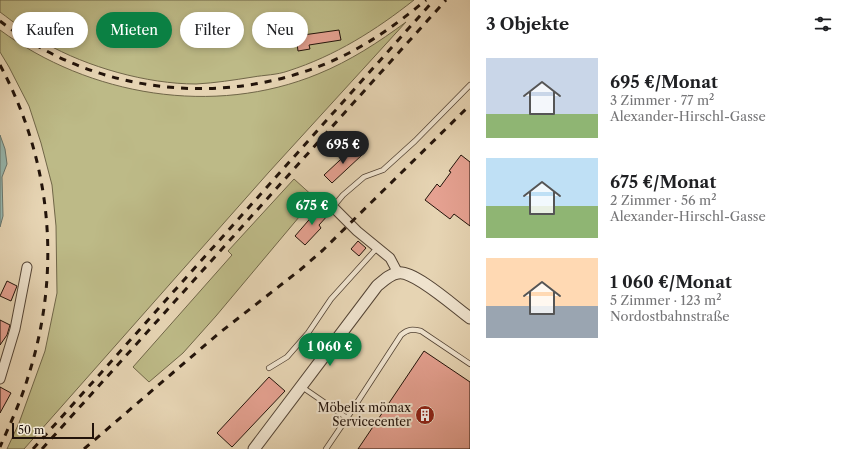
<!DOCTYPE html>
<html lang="de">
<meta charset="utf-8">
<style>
:root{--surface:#fff;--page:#f2f2f2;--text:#202124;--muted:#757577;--accent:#0b8043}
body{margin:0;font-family:"Libre Caslon Text",serif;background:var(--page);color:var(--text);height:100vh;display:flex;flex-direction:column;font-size:15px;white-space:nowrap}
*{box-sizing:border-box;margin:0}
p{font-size:13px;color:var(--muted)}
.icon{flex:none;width:22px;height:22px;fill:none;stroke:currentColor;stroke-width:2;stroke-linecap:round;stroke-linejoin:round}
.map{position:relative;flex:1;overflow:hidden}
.side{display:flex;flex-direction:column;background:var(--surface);width:380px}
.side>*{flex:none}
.top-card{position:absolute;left:12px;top:12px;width:380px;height:36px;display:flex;gap:8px}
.scale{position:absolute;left:12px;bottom:10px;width:82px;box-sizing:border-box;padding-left:4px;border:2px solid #22130a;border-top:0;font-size:11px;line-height:14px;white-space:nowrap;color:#22130a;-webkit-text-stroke:3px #efe3ce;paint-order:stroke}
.price{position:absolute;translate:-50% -34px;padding:0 9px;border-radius:14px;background:var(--accent);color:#fff;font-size:13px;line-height:26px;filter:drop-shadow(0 1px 2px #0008)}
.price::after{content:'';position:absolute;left:50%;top:24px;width:12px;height:9px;margin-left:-6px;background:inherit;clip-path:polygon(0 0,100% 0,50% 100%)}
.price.on{background:#222;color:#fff}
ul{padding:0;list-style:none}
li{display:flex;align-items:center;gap:12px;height:100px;padding:0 16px}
li span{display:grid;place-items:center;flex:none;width:112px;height:80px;border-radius:0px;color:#555}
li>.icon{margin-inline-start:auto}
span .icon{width:48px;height:48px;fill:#fffc;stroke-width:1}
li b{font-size:17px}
h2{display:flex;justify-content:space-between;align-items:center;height:48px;padding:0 16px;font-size:17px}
.tag{padding:0 14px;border-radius:18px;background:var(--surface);box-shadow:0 2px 6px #0003;font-size:14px;line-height:36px}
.tag.on{background:var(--accent);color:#fff}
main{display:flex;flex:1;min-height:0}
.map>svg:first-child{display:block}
</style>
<main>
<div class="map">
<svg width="470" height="449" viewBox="0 0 470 449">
<rect width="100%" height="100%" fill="#e6d4b3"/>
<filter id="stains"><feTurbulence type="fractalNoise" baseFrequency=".005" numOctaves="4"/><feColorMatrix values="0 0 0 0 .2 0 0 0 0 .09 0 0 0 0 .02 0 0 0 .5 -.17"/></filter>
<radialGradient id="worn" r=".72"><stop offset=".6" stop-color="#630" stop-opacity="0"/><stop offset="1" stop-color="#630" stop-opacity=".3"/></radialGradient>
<path fill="#bdba87" stroke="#706648" d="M0,0H414C376,30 335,56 288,71C277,75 264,75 253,77C234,80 215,83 196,84C147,84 87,67 45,43C29,35 15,23 0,12Z
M406,22L269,172L24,449H7L19,423L45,351L57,293L56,226L52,185L41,143L29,106L9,67L0,52V30C89,96 214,117 318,74C350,61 379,42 406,22Z
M294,179L315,198L216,316L183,353L149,382L133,367L232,255L228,251Z"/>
<path fill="#96b8b0" stroke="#68766e" d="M0,135L5,149L7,164L2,177L3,216L0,227Z"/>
<path fill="#e5a191" stroke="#22130a" d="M339,30L341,40L309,45L310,49L298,51L296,36Z
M354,147L362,155L332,183L324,175Z
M461,155L470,162V226L454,214L450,219L425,200L437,184L440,187L451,172L449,171Z
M321,206L329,214L319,225L321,228L305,245L295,236Z
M358,241L366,248L359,256L351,249Z
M7,281L17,286L11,301L0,296Z
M0,320L10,325L7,335L0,345Z
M424,351L470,382V449H358Z
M269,377L285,391L232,447L217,433Z
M0,387L11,393L0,413Z"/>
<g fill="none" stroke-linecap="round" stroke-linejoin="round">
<defs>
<path id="service" d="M333,207L343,195L364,177L383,170L415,141L470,85
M269,368L287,357L308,333L331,299L377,248
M302,387L347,418L326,449
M347,418L401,335C408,329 412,329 421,331L470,364"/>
<path id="minor" d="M333,207L357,231L390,258L398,273
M0,379L15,329L27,267"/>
<path id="tertiary" d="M254,449L377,286C383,281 390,274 398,273C414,270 456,308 470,318"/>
</defs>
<use href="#service" stroke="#534334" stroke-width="6"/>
<use href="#minor" stroke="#534334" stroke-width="11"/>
<use href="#tertiary" stroke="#534334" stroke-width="13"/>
<use href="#service" stroke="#efe3ce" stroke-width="4.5"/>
<use href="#minor" stroke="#efe3ce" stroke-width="9"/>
<use href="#tertiary" stroke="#efe3ce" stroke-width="11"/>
<path stroke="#22130a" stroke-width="3" stroke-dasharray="7 7" stroke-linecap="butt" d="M0,21C99,98 237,110 349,53C376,39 402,20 426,0
M0,65C52,162 62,272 28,377C21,401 10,424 0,447
M33,449L434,0
M42,449L446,0
M84,449L218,334L300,270L323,250L470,105"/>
</g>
<defs>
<symbol id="building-disc" viewBox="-11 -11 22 22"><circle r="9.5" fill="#8f2418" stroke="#efe3ce"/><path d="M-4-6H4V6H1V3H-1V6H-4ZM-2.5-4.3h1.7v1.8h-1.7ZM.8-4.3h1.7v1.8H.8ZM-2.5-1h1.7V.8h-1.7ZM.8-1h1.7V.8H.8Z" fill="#fff"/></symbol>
</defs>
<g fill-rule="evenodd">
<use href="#building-disc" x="414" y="404" width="22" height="22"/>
</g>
<g text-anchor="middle" stroke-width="4" stroke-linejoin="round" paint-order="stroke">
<g font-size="12" fill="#22130a" stroke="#efe3ce" text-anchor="end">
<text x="411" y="412">Möbelix mömax<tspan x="411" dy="14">Servicecenter</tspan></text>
</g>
</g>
<rect width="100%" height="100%" filter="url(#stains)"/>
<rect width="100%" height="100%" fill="url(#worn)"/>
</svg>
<div class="scale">50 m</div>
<b class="price on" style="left:343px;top:165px">695 €</b>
<b class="price" style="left:312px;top:226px">675 €</b>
<b class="price" style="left:330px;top:367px">1 060 €</b>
<div class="top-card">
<a class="tag">Kaufen</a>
<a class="tag on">Mieten</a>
<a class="tag">Filter</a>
<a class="tag">Neu</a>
</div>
</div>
<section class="side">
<h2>3 Objekte<svg class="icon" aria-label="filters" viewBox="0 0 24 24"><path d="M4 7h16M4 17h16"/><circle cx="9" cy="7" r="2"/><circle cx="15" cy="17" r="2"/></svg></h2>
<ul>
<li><span style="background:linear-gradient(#c9d6e8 70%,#8fb573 0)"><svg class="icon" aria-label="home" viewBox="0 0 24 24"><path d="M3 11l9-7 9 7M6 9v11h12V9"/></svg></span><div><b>695 €/Monat</b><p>3 Zimmer · 77 m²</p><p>Alexander-Hirschl-Gasse</p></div></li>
<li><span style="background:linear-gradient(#bfe0f5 60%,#8fb573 0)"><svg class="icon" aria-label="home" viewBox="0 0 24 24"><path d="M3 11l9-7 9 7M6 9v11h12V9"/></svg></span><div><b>675 €/Monat</b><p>2 Zimmer · 56 m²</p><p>Alexander-Hirschl-Gasse</p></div></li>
<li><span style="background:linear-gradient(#ffd9b3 60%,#9aa5b1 0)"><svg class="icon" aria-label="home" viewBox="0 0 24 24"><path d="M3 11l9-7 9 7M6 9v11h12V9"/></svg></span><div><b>1 060 €/Monat</b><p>5 Zimmer · 123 m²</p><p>Nordostbahnstraße</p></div></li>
</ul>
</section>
</main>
